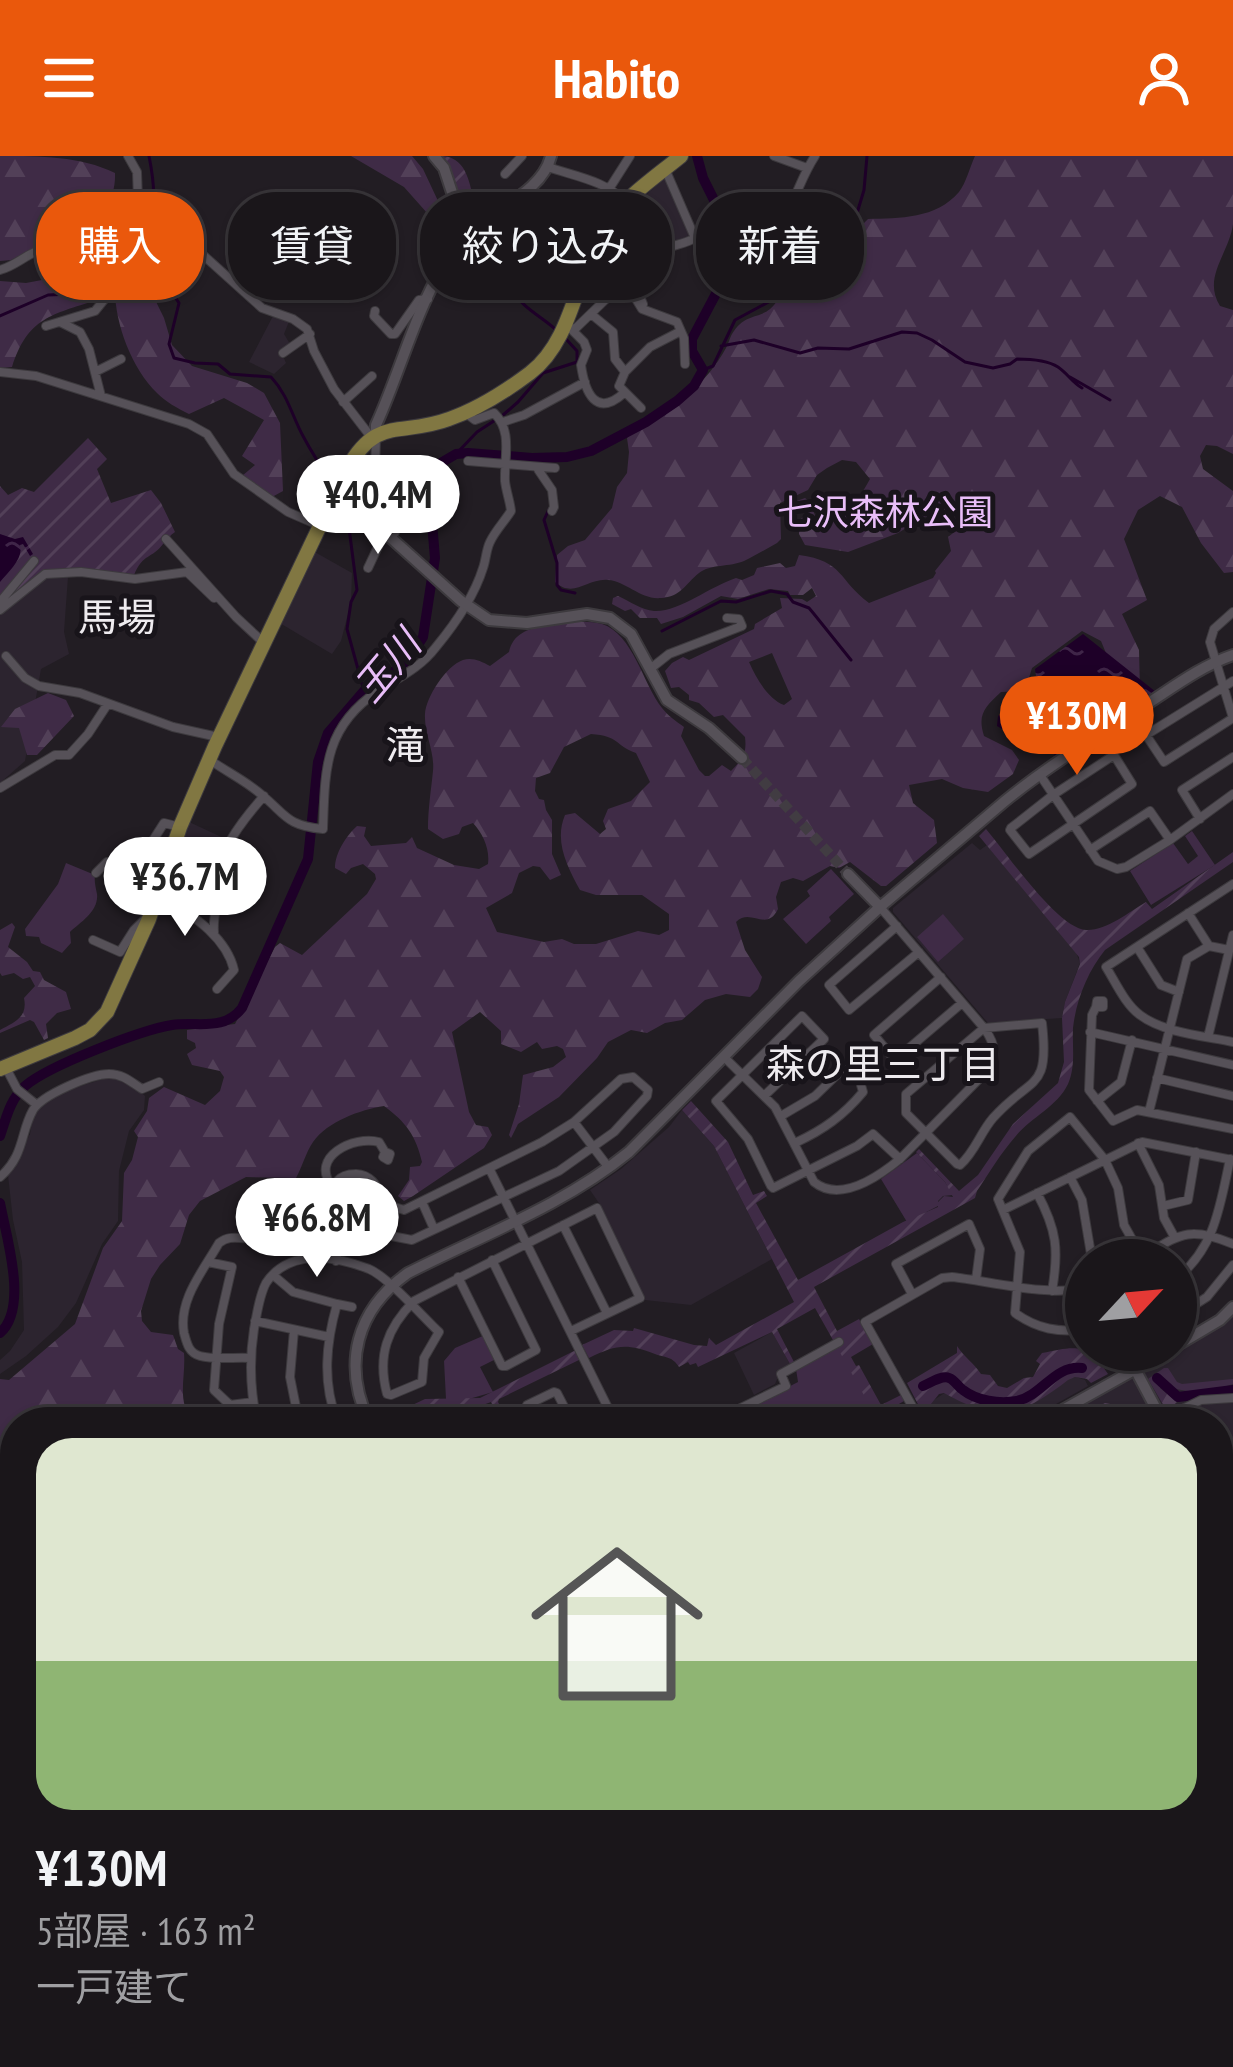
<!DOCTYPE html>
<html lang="ja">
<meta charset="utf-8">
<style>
:root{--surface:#1a161a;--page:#272327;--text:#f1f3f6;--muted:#9f9fa2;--line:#383539;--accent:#ea580c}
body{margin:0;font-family:"PT Sans Narrow","Noto Sans JP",sans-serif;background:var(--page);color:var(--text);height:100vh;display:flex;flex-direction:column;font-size:45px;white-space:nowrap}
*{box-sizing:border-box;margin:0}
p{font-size:39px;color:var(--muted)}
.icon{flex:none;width:66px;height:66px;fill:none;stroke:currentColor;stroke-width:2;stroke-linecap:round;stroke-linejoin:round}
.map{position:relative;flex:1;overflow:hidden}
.panel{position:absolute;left:0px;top:1251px;width:1233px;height:660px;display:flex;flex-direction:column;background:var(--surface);border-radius:48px 48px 0 0;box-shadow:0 3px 9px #0004,0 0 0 3px var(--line)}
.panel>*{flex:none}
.top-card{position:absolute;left:36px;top:36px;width:1161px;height:108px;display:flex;gap:24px}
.needle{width:78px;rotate:64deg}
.tools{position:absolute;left:1065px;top:1083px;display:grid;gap:24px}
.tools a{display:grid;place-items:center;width:132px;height:132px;border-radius:50%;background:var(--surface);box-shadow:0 3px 9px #0004,0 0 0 3px var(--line);font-size:60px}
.price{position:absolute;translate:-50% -102px;padding:0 27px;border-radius:42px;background:#fff;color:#222;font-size:39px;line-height:78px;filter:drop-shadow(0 3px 6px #0008)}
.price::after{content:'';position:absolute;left:50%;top:72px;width:36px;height:27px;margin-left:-18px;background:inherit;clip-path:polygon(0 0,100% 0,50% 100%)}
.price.on{background:var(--accent);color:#fff}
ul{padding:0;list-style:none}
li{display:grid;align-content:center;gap:24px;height:636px;padding:0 36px}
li+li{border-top:3px solid var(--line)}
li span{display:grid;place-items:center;height:372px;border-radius:36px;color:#555}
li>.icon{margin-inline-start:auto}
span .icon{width:216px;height:216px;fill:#fffc;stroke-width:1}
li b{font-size:51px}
.tag{padding:0 42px;border-radius:48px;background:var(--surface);box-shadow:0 3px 9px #0004,0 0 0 3px var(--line);font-size:42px;line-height:108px}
.tag.on{background:var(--accent);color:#fff}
header{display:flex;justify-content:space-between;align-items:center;height:156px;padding:0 36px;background:var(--accent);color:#fff;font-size:54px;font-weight:700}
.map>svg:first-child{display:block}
</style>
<header><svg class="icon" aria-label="menu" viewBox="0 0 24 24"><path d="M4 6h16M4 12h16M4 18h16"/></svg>Habito<svg class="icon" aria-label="person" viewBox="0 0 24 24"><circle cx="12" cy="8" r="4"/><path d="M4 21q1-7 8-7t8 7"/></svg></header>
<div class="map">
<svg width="1233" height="1911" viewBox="0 0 1233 1911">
<defs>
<pattern id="forest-firs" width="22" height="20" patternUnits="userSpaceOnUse" patternTransform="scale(3)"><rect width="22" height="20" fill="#3f2b46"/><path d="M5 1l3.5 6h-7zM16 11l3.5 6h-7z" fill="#524058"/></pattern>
<pattern id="garden-furrows" width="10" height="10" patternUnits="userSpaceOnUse" patternTransform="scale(3)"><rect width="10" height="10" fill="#3f2b46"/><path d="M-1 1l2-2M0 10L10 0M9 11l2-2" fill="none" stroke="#524058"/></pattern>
<pattern id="water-ripples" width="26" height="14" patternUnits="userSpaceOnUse" patternTransform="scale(3)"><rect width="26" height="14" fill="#1e0028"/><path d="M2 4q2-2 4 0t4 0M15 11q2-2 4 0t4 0" fill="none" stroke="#3f2548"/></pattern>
</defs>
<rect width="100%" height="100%" fill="#221d23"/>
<path fill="#2c242f" d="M666,21L693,79L651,105L637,100L636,48Z
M274,158L290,163L284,178L290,188L283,200L286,207L274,218L249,206Z
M313,395L352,417L351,446L341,485L332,498L278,466Z
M49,421H68L64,476L69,498L41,513L25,605L0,627V455L36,426Z
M187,665L230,685L220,704L179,685Z
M972,687L980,694L987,689L1076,796L1080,807L1065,846L1062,862L988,867L893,756V752Z
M113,920L125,922L145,940L144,954L129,975L119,1015L118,1065L102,1088L76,1147L58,1171L26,1200L0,1218V1204L10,1195L24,1174L22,1106L13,1064L8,1019L30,978L33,959L46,946L64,935Z
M682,954L714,990L772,1103L691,1149L645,1144L601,1050L590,1034L621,1013L669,971Z
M1233,1155V1229L1169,1255L1156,1266H1048L1211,1175Z
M772,1176L790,1208L782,1212L775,1228L754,1239L734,1197Z
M1076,1221L1085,1224L1088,1230L1024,1266H928L923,1257L934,1244L946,1236L956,1243Z
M1233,1244V1384L1218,1383V1266H1172L1170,1262L1201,1245Z
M1218,1391L1233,1392V1525L1218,1520Z
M578,1896H756L788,1911H584Z
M796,1896H922L923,1899L908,1911H835Z
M947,1896H1135L1117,1911H933Z"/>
<path fill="#3f2b46" d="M1192,675L1215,709L1151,749L1130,715L1173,687L1188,708L1198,700L1185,680Z
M66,707L95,719C94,726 96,732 97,738C99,755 81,766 70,776L71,787L62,797L41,787L39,781L26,780L25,773L58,728Z
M831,713L854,738L829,761L831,765L806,788L783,763L810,740L807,735Z
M943,758L964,783L938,806L917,781Z
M917,997L945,1026L953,1039L943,1040L938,1045V1050L907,1066L881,1023Z
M485,1179L496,1203L480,1211L493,1236L469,1243H446L444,1205L455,1192Z
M838,1191L880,1266H720L798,1226L796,1213Z
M281,1896H347L356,1908L350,1911H296Z
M970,1896H1108L1094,1911H957Z"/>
<path fill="url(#forest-firs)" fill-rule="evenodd" d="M0,0C40,0 80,0 115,17C117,75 50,82 11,104L0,105Z
M351,0H412L423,13L446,62L436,67L404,31Z
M975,0H1233C1233,22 1233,46 1233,68C1229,98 1202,121 1220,150L1233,154V298L1217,290L1206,289L1200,300L1203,313L1233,335V416L1224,417L1201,387L1182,351L1160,340L1138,354L1124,383L1147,444L1122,458L1139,494L1140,535L1072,540L1108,502L1101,485L1082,475L1032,512L1025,535L1001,536C985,551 977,558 984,580L1012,594L1019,604L1013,618L988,636L963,632L942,623L909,629L913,647L934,664L937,687L886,730H881L850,706L839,712L830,710L803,725L793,722L781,726L776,741L778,753C766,777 751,751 736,766L745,794L762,821L758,833L750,841L726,838L705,844L682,864L665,867L647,877L631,874L608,886L597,902L559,941L518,968L511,982L509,979L519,948L523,919L553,911L566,901L563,893L557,890L542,893L537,886L521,896L501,888V875L480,856L452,876L469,956L476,969L488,971L492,979L484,992L413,1040L404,1045L398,1040L409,1024L410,1011L420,1010L422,1006C416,980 406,966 384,950C360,954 328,965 313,986C306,996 302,1011 296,1022L246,1021L200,1045L189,1059L180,1088L160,1109L151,1123L141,1155L142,1165L151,1176L173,1179L178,1193L184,1197C186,1222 176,1245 193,1266H143L138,1250L96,1254L72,1262L70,1266H15V1389L0,1384V1223L9,1224L75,1168L103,1092L122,1065L124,1017L132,1004L138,981L134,975L147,955L149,942L164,931L205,949L220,935L224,921L220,915L192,909L187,898L196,892L195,887L187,883V874L235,868L275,791L280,787L302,799L367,738L376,723L375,718L363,708L351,712L346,718L335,712C335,697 346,680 357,670L366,671L364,680L371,690L406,687L412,681L417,692L454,709L479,713L488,708C490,693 483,678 473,667L462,671L459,678L443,683L428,673C428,653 431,635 433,615C435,596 424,577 425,558C426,541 446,510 463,504C472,501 481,505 490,510L509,496C513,478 527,473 544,470C562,467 584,463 602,468C633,478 643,528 662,552C668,560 676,565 684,571L681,580L699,614L705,620H709L722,609L731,615C743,603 747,597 745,581L723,559L714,561L699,547L689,544V539L679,531L671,532L665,515L672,507L683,501L689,504L754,473L755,468L782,452L780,442L802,443L807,446L816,440L812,432L803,439H790L788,435L769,433L738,443L721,440L683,461L661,468L657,462H640L631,453L625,455L612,448L613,442L618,440C629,445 642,454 654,455C677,457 711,430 736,422L742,424L754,419L757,412L780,407L786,412L795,410L799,399C844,405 838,424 869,447L933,422L936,417L935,415L951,395L948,381L957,374L955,362L969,352L966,349L946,361H924L898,377L848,396L805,389L799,378V365L807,357L805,353L796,351L794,346L805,342L809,345L817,364C846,360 857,347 870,323L856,306L842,304L827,312L817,319L808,334L780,347L781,383L777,387C766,393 755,400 744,405C730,411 710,408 699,417C685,428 681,441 661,442C641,444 626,425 608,424C587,422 574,443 555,426L557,399L568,390L585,384L612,352L617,331L627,317L629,296L627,282C645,263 671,255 690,237C703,225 717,209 726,192C729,187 730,180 734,175C752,149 771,173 786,124L796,122L819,134L842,129L846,124L855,76L868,63C900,62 936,63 959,36C966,27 970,11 975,0ZM772,497L792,543L784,549C768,543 756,522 749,506ZM591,578C620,580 614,589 636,597L650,626L631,645L608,653L603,665L606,673L600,678L575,657L565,659C554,685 567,710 580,734L596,739H642L669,758V774L659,779L638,775L596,788H574L562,783L544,786L497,776L486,752L512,737L519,717L533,710L540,711L550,724L561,719L552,698V664L546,654L544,644L539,643L535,635L536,622L550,617L564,591Z
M117,72L125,81L96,144C52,159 28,161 12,211L0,212V125L26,127L58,121Z
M125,98L134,101L164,162L172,189L192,210L247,227L264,237L280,267L283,335L272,341L242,320L255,309L242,300L264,264L224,242L189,258C177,252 166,246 157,237C132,213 115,168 115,134C115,122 122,109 125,98Z
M48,537L66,544L74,560L37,599H27L19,572L1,571L15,553Z
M12,767L15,771L8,791L27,806L33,815L40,816L44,824L66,836L71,853L57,857L46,868L48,882L44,884L34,866L30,864L0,877V874C15,866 28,861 24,842L35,830L30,821L23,823L14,817L2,820L0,817V774Z
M1164,1212H1168L1177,1226L1182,1228L1233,1223V1228C1208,1236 1184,1240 1161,1226L1160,1232L1177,1246L1167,1255L1148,1223Z
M1105,1247L1141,1254L1146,1266H1069Z
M1218,1545L1233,1553V1841L1230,1824L1221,1809L1218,1810V1648L1228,1644L1227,1619L1218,1609Z
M1233,1854V1911H1140L1132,1896H1218V1859Z"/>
<path fill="url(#garden-furrows)" d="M440,0C466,0 469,25 474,45L472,48L462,50L454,24Z
M88,282L107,303L97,313L111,347L151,334L161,347L175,376C170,379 167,384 163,388C152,403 143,397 134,419L50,413L35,421L0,451V330L8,339L22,332L34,336Z
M986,673C1005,695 1058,773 1086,774C1106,775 1129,756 1146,746L1152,753L1233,696V706L1105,794C1088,815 1076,844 1073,872C1072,890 1076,910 1068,928C1057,951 1031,961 1015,981C1001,997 989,1017 977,1035L975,1042L814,1131L837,1175L859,1163L873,1188L851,1201L856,1210L859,1209L881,1249L901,1239L904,1245L885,1256L890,1266H879L815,1152L777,1173L794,1206L790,1208L772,1176L698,1211L696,1207L690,1209L688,1206L679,1211C672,1200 666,1202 655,1198C626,1187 616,1189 589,1202L582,1189L614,1174L633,1175L634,1172L694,1189L707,1190L709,1182L716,1189L794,1146L714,990L682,954L691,945L728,986L753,1039L764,1035L767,1040L756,1047L798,1124L903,1066L938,1051V1046L944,1040L953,1041L945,1026L916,996L919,993L959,1035L978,1019L1013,968L1058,927L1064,906L1062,862L1065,846L1080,808L1079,801L979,680Z
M957,1190C965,1202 974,1207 981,1218L990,1219L998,1230L1007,1232L1024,1222L1033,1221L1040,1208L1036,1205L1042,1197C1075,1190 1088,1186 1108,1218L1091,1227L1087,1223L1075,1221L1068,1224C1021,1260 999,1268 944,1237L939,1238L923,1258L907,1227L957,1197Z
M576,1194L581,1203L499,1243L498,1246L508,1266H501L491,1246L480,1250L478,1260L476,1261V1250L435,1248L429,1253L433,1261L429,1263L423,1252L410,1258L408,1256L386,1266L383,1263L425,1243L480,1242Z"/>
<path fill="url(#water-ripples)" d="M0,378L15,383L23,381L33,398L30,400L23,388L20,389C24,402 9,415 0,426Z
M1083,478L1156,536L1056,601L1054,599L1060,586L1053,573L1007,576L997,570L998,560L1015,546L1054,540L1036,520L1035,513Z"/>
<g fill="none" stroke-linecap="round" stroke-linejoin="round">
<path stroke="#1e0028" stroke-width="3" d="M500,87C519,105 506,112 512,132C518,149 542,161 555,173
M142,91C140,74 147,67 152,52C156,37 152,15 149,0
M147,99L179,147L169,188L174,202L195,207L218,208L230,218L271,221C288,239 292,260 303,280C312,297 323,314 334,330
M0,160L48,139L93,137L101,133L117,106L140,90
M721,190L754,184L800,197L818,192L849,193L902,176L917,177L932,184L965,206L993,212L1010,208L1017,203C1030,203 1047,204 1058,211C1068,218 1072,226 1082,232
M703,214L713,210L735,164L774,143L782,125L798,118L822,127L839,117L864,34L867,0
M1070,221L1110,244
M456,298L477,276L503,259L518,246L543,217L577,206V195L566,183
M340,337L349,349L348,355
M549,353L544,364L557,407V429L561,434L575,437
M348,364L357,434L351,446L347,473L364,535
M662,475L721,445L736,446L771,435L787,438L793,446L809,452L814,458L851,504"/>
<path stroke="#1e0028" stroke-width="10" d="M0,980C6,963 10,943 25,930C48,910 141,874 172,869C198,865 223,876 242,852L308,703L318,606L328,577L364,535L381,526L408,504L423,481L435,402L430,343L434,315L439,308L456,298L468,297L532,302L567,301L591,295L646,266L677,245L694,230L703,214L692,195V183L729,113L719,54L703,22L697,0
M0,1047C6,1080 29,1152 0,1177
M1157,1222L1178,1241L1233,1234
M923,1230C930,1227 942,1219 949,1222C955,1224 958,1231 963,1234C977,1245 999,1248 1017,1245C1043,1239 1054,1209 1082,1212
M0,1775L15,1801
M54,1896L60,1911
M224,1911L239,1896"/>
<path stroke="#413c42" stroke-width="10" stroke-dasharray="10 5" stroke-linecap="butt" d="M742,602L848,718
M1209,1896L1214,1911"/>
<defs>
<path id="street" d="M128,0L137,16L138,44L145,55L153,62L172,71L262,152L293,163L307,173L314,195L334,233L371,281
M774,0L807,12
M548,11C574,20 607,25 625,46
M505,18L522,0
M609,33L630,0
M623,49L632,82L631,135L642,153L677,166L684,182L685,208
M487,63L547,109L578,128
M695,82L718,72
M0,114C14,110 22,102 35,96C55,87 82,84 100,71C118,59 109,46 138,44
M749,137L759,82C795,61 794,32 815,0
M643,148C635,130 642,124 652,109C658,99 654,99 665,93C676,88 685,88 695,82L666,15
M375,155L374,160L391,178H395L419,144L428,143
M591,158L613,176L615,203L625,216L619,230L641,252
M60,166L80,176L89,193L101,240
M46,170L95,155L108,139L117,117L125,105L141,95L160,92L180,79
M570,173L576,172L606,143L630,130
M571,173L584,186L587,194L581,209C585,237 596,262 624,237
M283,197L310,178
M0,216L36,220L189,268L207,278L234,318L288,356L318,369
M95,216L121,203
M625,216L650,191L681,175
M343,246L372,220
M503,266L524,259L585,226
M376,280L375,317C381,322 388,325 393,330C405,346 402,369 391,382
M468,305L555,312
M537,312L552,334L554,351L552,355
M399,348L423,337
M166,383L236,461L264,487
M368,412L384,378
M0,446L34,405
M0,454L45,418L81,416L135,423L187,416L214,442L218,441
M6,500L25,522L39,530L80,537L173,571L218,581
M650,513L669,498L742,470L739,463L727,462
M1233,525L1146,579L1164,606L1233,562
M1233,562L1210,486L1214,473L1233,456
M1114,599L1132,628L1029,698L1010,674L1011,672L1053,639Z
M210,604C227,616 246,625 262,639C286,659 287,670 323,673C325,614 324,571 378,535C400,521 420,512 436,491C455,468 474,441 483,412C486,404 486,394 490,386C495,375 504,366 511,355C510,345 506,335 505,325C504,301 513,275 494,257L475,264L467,258
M1040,619L1098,705L1117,713L1126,711L1170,684L1233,638
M0,632L55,599H69L88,578L107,549
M1200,663L1182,634L1233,601
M1090,694L1150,655L1170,684
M96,717L107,706L141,703L164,667L180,671
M1233,728L1106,811C1116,827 1125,848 1140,859C1164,877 1204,880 1233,886
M159,737C188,757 226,779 234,814L217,833
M1188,757L1209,790
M897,770L829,829L849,854L919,796
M214,776C213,765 215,758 217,747C219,737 216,727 218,717C221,691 247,659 264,640
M93,784L120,796L134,774L144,764
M1137,791L1161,829L1179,836
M941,821L874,879L895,904L962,847
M1096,851L1097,845H1103V851H1096L1092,859L1089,934L1113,965L1137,954L1233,973
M1042,867C1050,937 1031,919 993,962C980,977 975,996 960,1009L957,1008L906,957V938L984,872Z
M1090,876L1233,909
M1208,881L1233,779
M724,901L775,951L814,1026C840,1047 878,1021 900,1003L990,912C998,898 993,884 984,872L880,751
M6,912L17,933L37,949
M1157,922L1233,940
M765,939L824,883L802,860L716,945L748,983L771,1030L773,1032L857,990L873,978L900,1003
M1097,945L1121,926L1132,884
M1149,956L1187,803L1209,790L1229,794
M781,960L815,940L847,909L859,922L863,936C843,960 823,974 795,987
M574,966L609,1012
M1138,987L1159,1029L1164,1062L1175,1082
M385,996L390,998L388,1004L383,1001Z
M489,1012L615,1266
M0,1021C25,999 20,977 33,954C42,939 91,918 109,918C123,918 131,926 142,933L159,926
M1070,1021L1082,1044L1092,1104
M332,1030C309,1001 354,979 379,986L385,996
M1037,1037C1057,1074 1059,1094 1052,1135
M422,1046L434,1073
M1163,1050L1188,1044L1196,996
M1003,1054L1142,986L1233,1004
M563,1069L607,1157
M1137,1104C1178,1080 1186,1068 1233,1088
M208,1106L232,1111L219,1168L214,1234L230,1249L253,1246
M273,1119L293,1136L337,1148C326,1187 322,1226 337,1265L335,1266
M458,1121L502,1210H506L536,1194L492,1104
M1176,1123C1215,1092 1220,1050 1230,1003
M912,1138L896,1108L969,1068L980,1093L976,1124
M337,1148L352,1151
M1176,1161L1207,1141L1233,1109
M255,1165L329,1181
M1086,1173C1059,1177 1037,1173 1015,1157L1020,1096L998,1043L1028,995L1070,961L1105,1004L1118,1032L1124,1069L1142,1101
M294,1174L290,1221L299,1266
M1092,1194L1102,1203L1118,1194
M250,1202C235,1201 215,1204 200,1200C189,1197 187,1188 184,1177C178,1144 203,1115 219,1087C232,1077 241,1085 255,1081C267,1078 273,1065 287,1063C296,1062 306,1066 315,1063C334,1055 322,1018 356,1018C375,1019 379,1036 388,1049L404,1054L542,986L574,966L621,923L633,921L648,934L647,940L614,976L559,1015L412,1084L350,1072L342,1076L336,1105
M1162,1263L1201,1244L1233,1242
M257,1266C250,1234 249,1205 254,1173C257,1158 259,1140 266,1127C289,1092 336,1100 369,1113C388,1121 423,1161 439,1176L424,1202L422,1226L391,1239L387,1238C377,1200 387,1172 414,1145L597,1052L640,1142L571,1175
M432,1266C443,1258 458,1258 470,1266L477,1263L483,1266
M530,1266L525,1254L527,1249L554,1236L557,1237L572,1266
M712,1266L786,1230L781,1218L839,1186
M921,1266L865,1166L942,1122L952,1121C989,1125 1052,1142 1086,1131
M1218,1388L1233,1389
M0,1552L15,1534
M0,1556L15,1566
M0,1656L15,1681
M0,1744L15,1769
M0,1852L15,1848
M0,1896L9,1897L15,1911
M71,1896L76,1911
M113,1896L117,1911
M176,1896L177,1911
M277,1896L292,1911"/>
<path id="secondary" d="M434,0L444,12L466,79
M376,278V269C403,210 418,142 457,89C482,56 541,41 551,0
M329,352L391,382L461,445L489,464L527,467L587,458L610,462L631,478L667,544L709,572L742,602
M848,718L880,751
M1176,1190L1220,1164L1233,1151
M1135,1213L1163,1266
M369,1266C342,1208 356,1154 408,1117C483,1079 564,1049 629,996L799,825L880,751L1005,645C1048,610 1097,580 1144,550C1172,532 1201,510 1233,499
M1041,1266L1170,1194
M1218,1525L1233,1531
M0,1806L15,1837
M38,1896L43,1911
M354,1896L366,1911
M777,1896L812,1911
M216,1911L230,1896
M233,1911L247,1896
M921,1911L937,1896"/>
<path id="primary" d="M0,913L75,882L90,874L107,856L149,763L180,671L215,590L347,313C377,259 401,281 449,263C478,253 506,235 530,217C572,185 576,121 601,77C619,45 653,23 681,0"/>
</defs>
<use href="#street" stroke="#3d3a3e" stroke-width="10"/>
<use href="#secondary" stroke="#3d3a3e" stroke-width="14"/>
<use href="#primary" stroke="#3d3a3e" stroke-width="16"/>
<use href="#street" stroke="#565158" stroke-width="8"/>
<use href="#secondary" stroke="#565158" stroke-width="10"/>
<use href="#primary" stroke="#817742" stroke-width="14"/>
</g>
<g text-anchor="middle" stroke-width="10" stroke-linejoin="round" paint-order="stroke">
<g font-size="36" fill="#e9bef9" stroke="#18141a">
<text x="885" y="369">七沢森林公園</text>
</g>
<g font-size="39" fill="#eeebef" stroke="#18141a">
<text x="117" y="475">馬場</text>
<text x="405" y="603">滝</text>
<text x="883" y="922">森の里三丁目</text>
</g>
<g font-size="39" font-style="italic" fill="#e8bdf8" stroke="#18141a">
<text transform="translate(387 510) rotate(-50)" y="14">玉川</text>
</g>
</g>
</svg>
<div class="tools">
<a><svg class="needle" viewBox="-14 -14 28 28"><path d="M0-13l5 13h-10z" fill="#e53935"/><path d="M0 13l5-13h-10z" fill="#9f9fa2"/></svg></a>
</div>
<b class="price" style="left:378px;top:401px">¥40.4M</b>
<b class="price on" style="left:1077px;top:622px">¥130M</b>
<b class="price" style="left:185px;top:783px">¥36.7M</b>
<b class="price" style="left:317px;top:1124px">¥66.8M</b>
<div class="top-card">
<a class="tag on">購入</a>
<a class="tag">賃貸</a>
<a class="tag">絞り込み</a>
<a class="tag">新着</a>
</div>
<section class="panel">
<ul>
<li><span style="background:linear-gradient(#dfe7d0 60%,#8fb573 0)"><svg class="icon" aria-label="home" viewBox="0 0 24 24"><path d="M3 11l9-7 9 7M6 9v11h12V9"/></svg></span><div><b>¥130M</b><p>5部屋 · 163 m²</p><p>一戸建て</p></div></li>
</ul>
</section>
</div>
